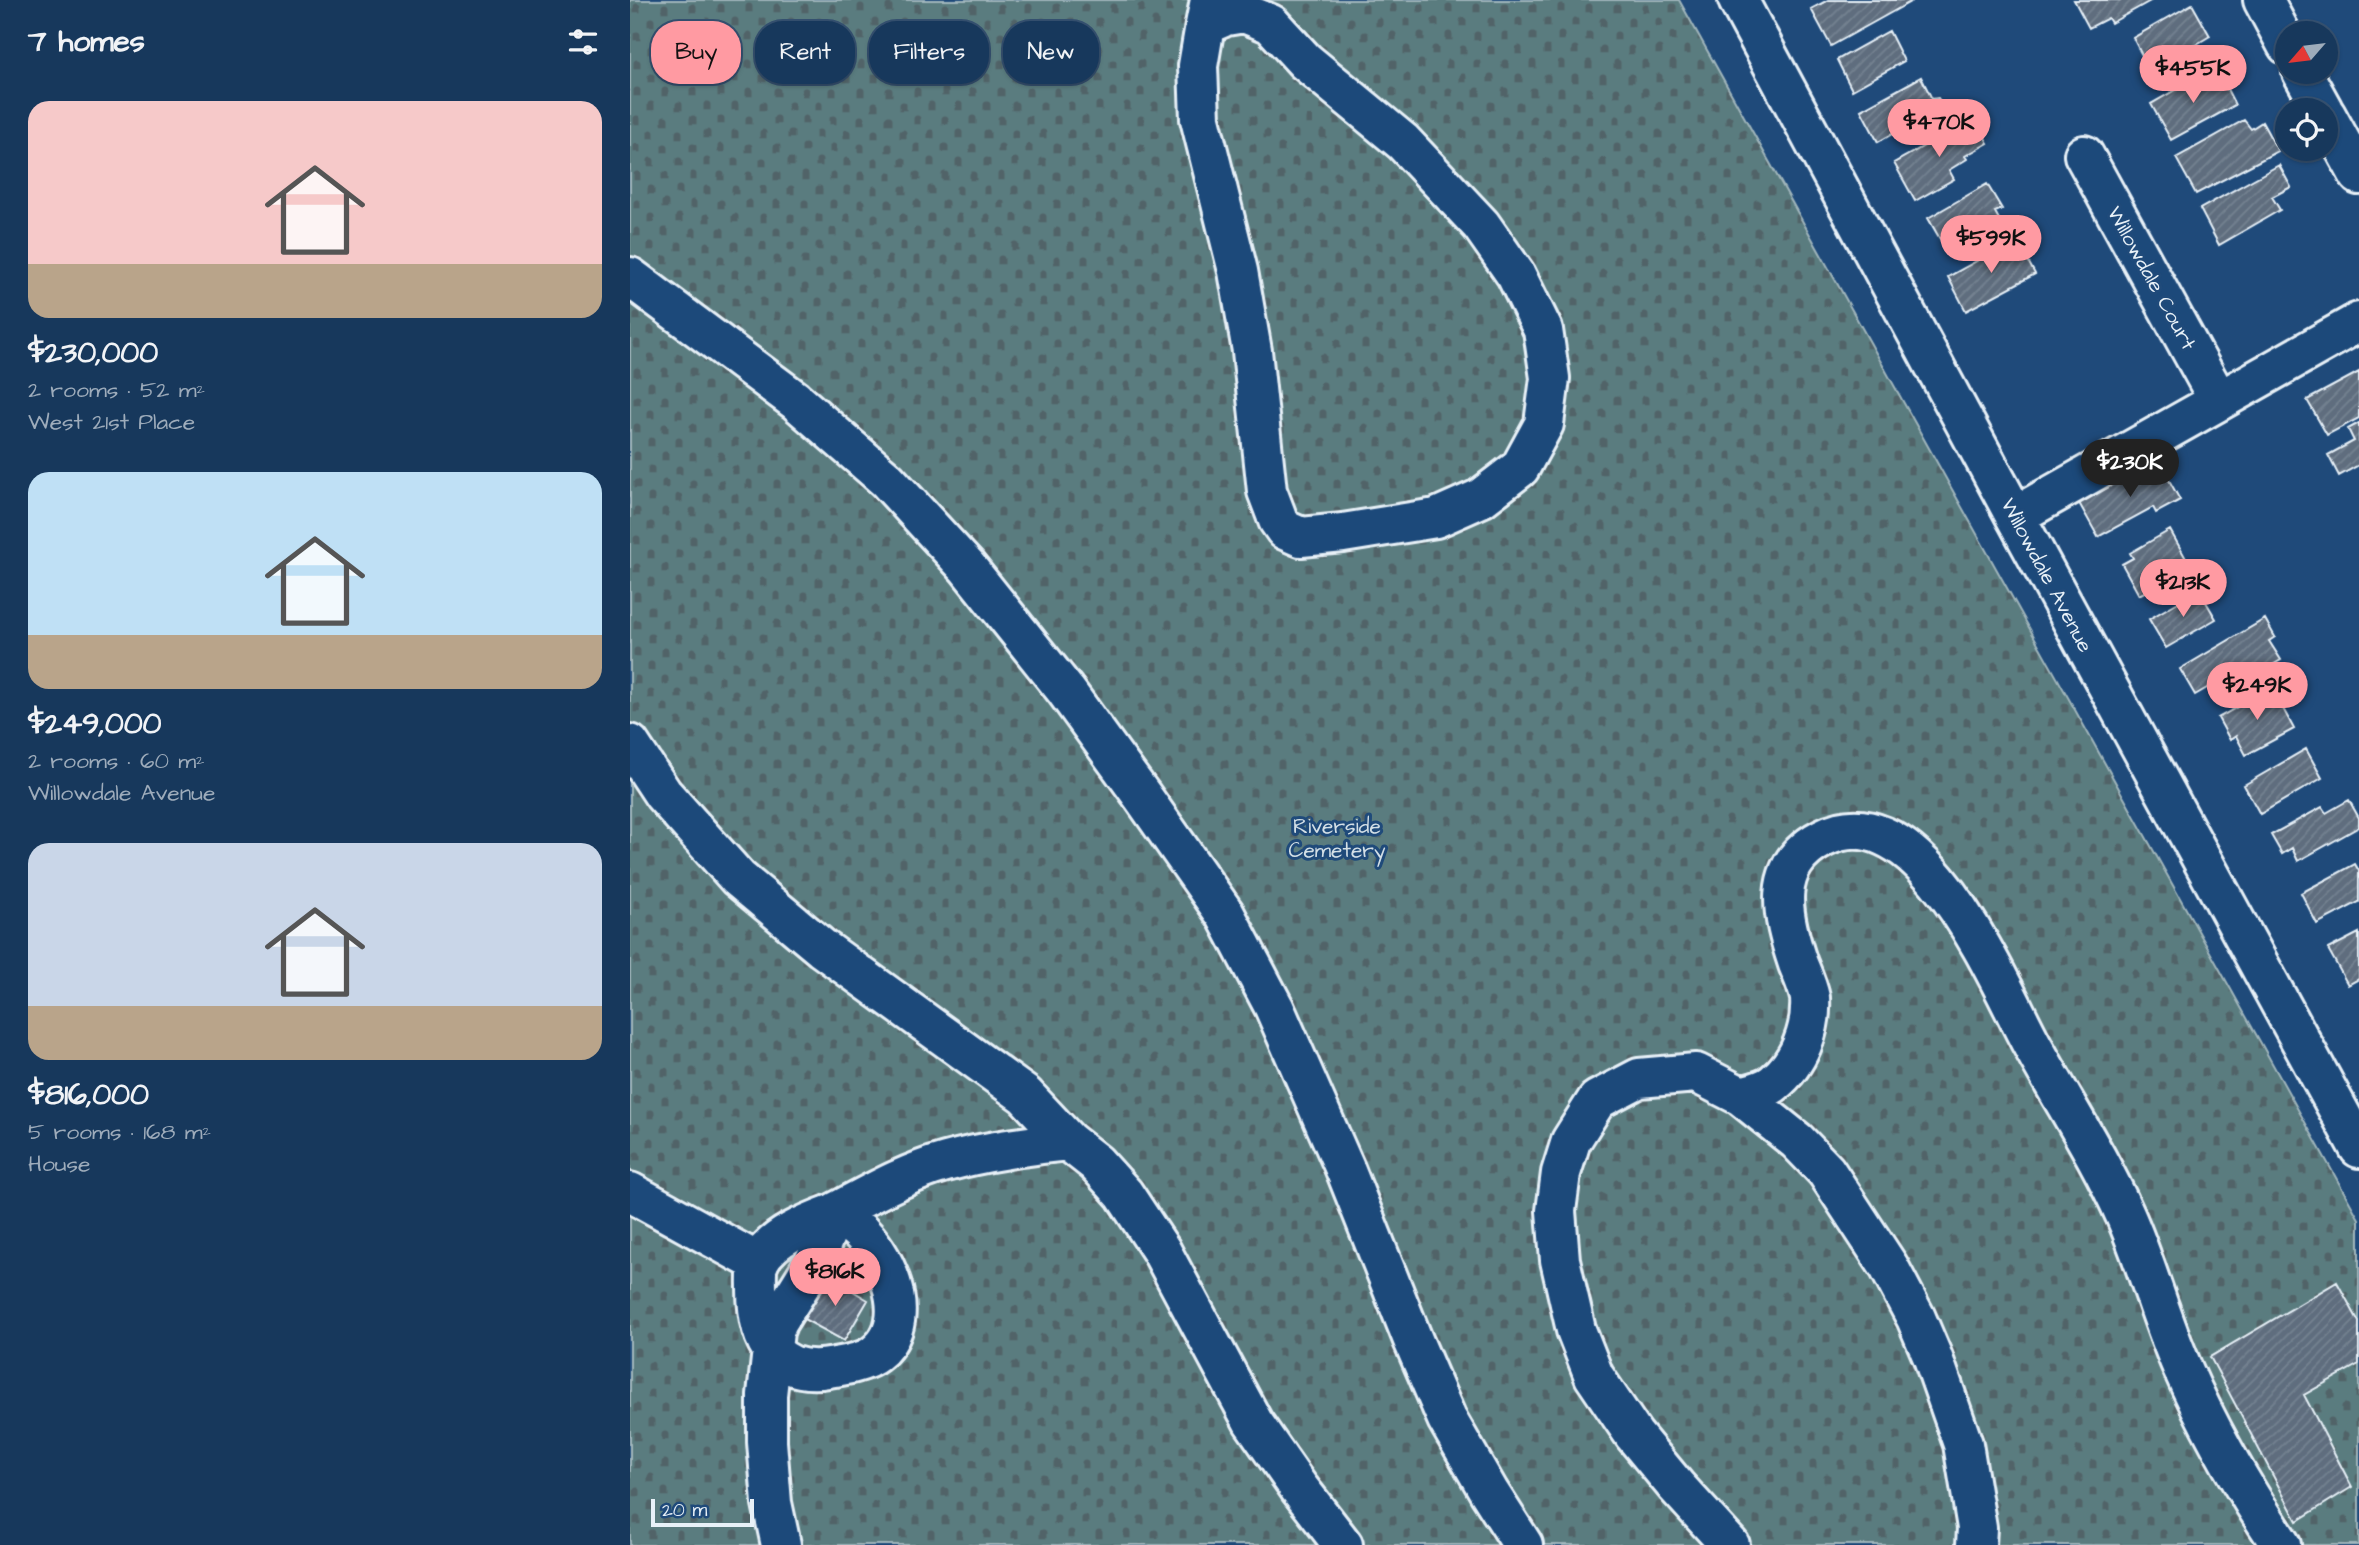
<!DOCTYPE html>
<meta charset="utf-8">
<style>
:root{--surface:#17385c;--page:#203f62;--text:#f1f3f6;--muted:#9eacbb;--line:#365272;--accent:#ff9aa2}
body{margin:0;font-family:"Architects Daughter",sans-serif;background:var(--page);color:var(--text);height:100vh;display:flex;flex-direction:column;font-size:26px;white-space:nowrap}
*{box-sizing:border-box;margin:0}
p{font-size:23px;color:var(--muted)}
.icon{flex:none;width:38px;height:38px;fill:none;stroke:currentColor;stroke-width:2;stroke-linecap:round;stroke-linejoin:round}
.map{position:relative;flex:1;overflow:hidden}
.sheet{display:flex;flex-direction:column;background:var(--surface);width:630px}
.sheet>*{flex:none}
.hud{position:absolute;left:21px;top:21px;width:665px;height:63px;display:flex;gap:14px}
.needle{width:46px;rotate:242deg}
.fabs{position:absolute;left:1645px;top:21px;display:grid;gap:14px}
.fabs a{display:grid;place-items:center;width:63px;height:63px;border-radius:50%;background:var(--surface);box-shadow:0 2px 5px #0004,0 0 0 2px var(--line);font-size:35px}
.scale{position:absolute;left:21px;bottom:18px;width:103px;box-sizing:border-box;padding-left:7px;border:4px solid #e8f1f8;border-top:0;font-size:19px;line-height:24px;white-space:nowrap;color:#e8f1f8;-webkit-text-stroke:5px #1f4a7a;paint-order:stroke}
.price{position:absolute;translate:-50% -60px;padding:0 16px;border-radius:24px;background:var(--accent);color:#111;font-size:23px;line-height:46px;filter:drop-shadow(0 2px 4px #0008)}
.price::after{content:'';position:absolute;left:50%;top:42px;width:21px;height:16px;margin-left:-10px;background:inherit;clip-path:polygon(0 0,100% 0,50% 100%)}
.price.current{background:#222;color:#fff}
ul{padding:0;list-style:none}
li{display:grid;align-content:center;gap:14px;height:371px;padding:0 28px}
li span{display:grid;place-items:center;height:217px;border-radius:21px;color:#555}
li>.icon{margin-inline-start:auto}
span .icon{width:126px;height:126px;fill:#fffc;stroke-width:1}
li b{font-size:30px}
h2{display:flex;justify-content:space-between;align-items:center;height:84px;padding:0 28px;font-size:30px}
.tag{padding:0 24px;border-radius:28px;background:var(--surface);box-shadow:0 2px 5px #0004,0 0 0 2px var(--line);font-size:24px;line-height:63px}
.tag.current{background:var(--accent);color:#111}
main{display:flex;flex:1;min-height:0}
.map>svg:first-child{display:block}
</style>
<main>
<section class="sheet">
<h2>7 homes<svg class="icon" aria-label="filters" viewBox="0 0 24 24"><path d="M4 7h16M4 17h16"/><circle cx="9" cy="7" r="2"/><circle cx="15" cy="17" r="2"/></svg></h2>
<ul>
<li><span style="background:linear-gradient(#f6c9c9 75%,#b9a48a 0)"><svg class="icon" aria-label="home" viewBox="0 0 24 24"><path d="M3 11l9-7 9 7M6 9v11h12V9"/></svg></span><div><b>$230,000</b><p>2 rooms · 52 m²</p><p>West 21st Place</p></div></li>
<li><span style="background:linear-gradient(#bfe0f5 75%,#b9a48a 0)"><svg class="icon" aria-label="home" viewBox="0 0 24 24"><path d="M3 11l9-7 9 7M6 9v11h12V9"/></svg></span><div><b>$249,000</b><p>2 rooms · 60 m²</p><p>Willowdale Avenue</p></div></li>
<li><span style="background:linear-gradient(#c9d6e8 75%,#b9a48a 0)"><svg class="icon" aria-label="home" viewBox="0 0 24 24"><path d="M3 11l9-7 9 7M6 9v11h12V9"/></svg></span><div><b>$816,000</b><p>5 rooms · 168 m²</p><p>House</p></div></li>
</ul>
</section>
<div class="map">
<svg width="1729" height="1545" viewBox="0 0 1729 1545">
<defs>
<pattern id="cemetery-stones" width="16" height="16" patternUnits="userSpaceOnUse" patternTransform="scale(1.75)"><rect width="16" height="16" fill="#5a7b7f"/><path d="M2 7V4a2 2 0 0 1 4 0v3zM10 15v-3a2 2 0 0 1 4 0v3z" fill="#516467"/></pattern>
<pattern id="building-hatch" width="6" height="6" patternUnits="userSpaceOnUse" patternTransform="scale(1.75)"><rect width="6" height="6" fill="#5e6d7e"/><path d="M-1 1l2-2M0 6l6-6M5 7l2-2" fill="none" stroke="#758291"/></pattern>
</defs>
<rect width="100%" height="100%" fill="#1f4a7a"/>
<filter id="ink" filterUnits="userSpaceOnUse"><feTurbulence type="fractalNoise" baseFrequency=".0143" numOctaves="2"/><feDisplacementMap in="SourceGraphic" scale="14" xChannelSelector="R" yChannelSelector="G"/><feConvolveMatrix kernelMatrix="1 2 1 2 8 2 1 2 1" color-interpolation-filters="sRGB"/></filter>
<g filter="url(#ink)">
<path fill="url(#cemetery-stones)" stroke="#a1b6bc" stroke-width="2" d="M0,0H1049L1729,1219V1545H0Z"/>
<path fill="url(#building-hatch)" stroke="#e8f1f8" stroke-width="2" d="M1198,0H1282V1L1201,46L1181,9Z
M1444,0H1522L1481,23L1478,18L1459,28Z
M1562,4L1580,36L1529,67L1523,57L1515,61L1503,38Z
M1259,31L1274,61L1222,90L1207,60Z
M1589,73L1605,105L1541,140L1521,104L1570,76L1573,82Z
M1291,77L1302,99L1308,98L1313,105L1248,142L1231,110Z
M1344,118L1358,143L1335,156L1337,159L1319,170L1324,179L1285,201L1264,163Z
M1614,120L1621,129L1632,122L1648,151L1566,194L1546,158Z
M1649,165L1661,187L1642,197L1650,210L1589,245L1570,209Z
M1357,184L1372,209L1365,212L1371,223L1318,253L1298,218Z
M1386,239L1405,274L1336,311L1318,277Z
M1729,372V418L1697,435L1677,400Z
M1729,423V465L1709,476L1698,455L1724,441L1718,429Z
M1528,460L1550,500L1526,513L1523,507L1468,537L1449,503Z
M1540,530L1563,571L1522,594L1520,589L1509,595L1492,564L1503,558L1500,553Z
M1569,590L1586,619L1536,648L1519,619Z
M1635,619L1645,637L1639,641L1651,660L1597,691L1591,680L1565,695L1550,669Z
M1642,688L1664,729L1616,755L1606,736L1600,740L1588,718Z
M1676,749L1692,778L1630,814L1614,785Z
M1719,800L1729,818V827L1668,861L1662,848L1652,854L1641,835L1692,807L1696,813Z
M1725,864L1729,871V902L1687,924L1671,893Z
M1729,933V979L1718,985L1698,949Z
M196,1275L238,1300L214,1341L172,1318Z
M1707,1282L1729,1322V1364L1674,1395L1722,1487L1667,1521L1580,1357Z"/>
<g fill="none" stroke-linecap="round" stroke-linejoin="round">
<defs>
<path id="minor" d="M1108,0L1385,516L1729,1148
M1633,0L1657,45
M575,25L596,16L614,13L641,24L675,61L773,142L851,225L886,275L913,330L920,378L914,424L890,468L851,498L806,518L713,533L671,537L655,530L648,520L637,491L622,351L608,271L570,119L568,66L575,25L580,0
M1672,72L1693,110
M1696,115L1729,175
M1454,155L1589,401
M0,277L165,400L257,480L337,567L436,691L513,797L595,914L644,1007L715,1169L783,1340L817,1419L859,1492L893,1545
M1385,516L1729,322
M0,744L33,794L108,878L192,948L395,1095L438,1141L466,1163L494,1194L531,1250L623,1422L669,1488L713,1545
M1111,1096C1121,1093 1136,1090 1144,1083C1169,1063 1182,1029 1180,998C1178,987 1172,974 1168,964C1152,916 1139,866 1193,838C1289,788 1367,979 1400,1041C1431,1099 1468,1154 1495,1215C1517,1264 1530,1317 1552,1367C1579,1429 1613,1488 1651,1545
M0,1192L129,1263
M204,1213C180,1222 141,1237 129,1262C126,1269 127,1281 127,1289C127,1341 146,1379 205,1367C217,1365 235,1362 245,1354C283,1325 262,1269 237,1239C228,1228 216,1220 204,1213C240,1194 276,1173 316,1162C356,1151 396,1146 438,1141
M151,1545L142,1503L137,1442V1395L144,1331L148,1321L183,1265L204,1213
M1100,1545L1046,1486L1004,1435L964,1376L946,1330L930,1260L926,1211L931,1173L941,1141L967,1100L1009,1078L1066,1073L1111,1096L1167,1141L1196,1171L1259,1267L1286,1318L1303,1358L1333,1444L1347,1528L1346,1545"/>
</defs>
<use href="#minor" stroke="#e8f1f8" stroke-width="44"/>
<use href="#minor" stroke="#1f4a7a" stroke-width="38"/>
</g>
</g>
<g text-anchor="middle" stroke-width="6" stroke-linejoin="round" paint-order="stroke">
<g font-size="21" fill="#e8f1f8" stroke="#1f4a7a">
<text transform="translate(1522 278) rotate(61)" y="7">Willowdale Court</text>
<text transform="translate(1417 575) rotate(62)" y="7">Willowdale Avenue</text>
</g>
<g font-size="21" fill="#d3dfe6" stroke="#1f4a7a">
<text x="707" y="833">Riverside<tspan x="707" dy="24">Cemetery</tspan></text>
</g>
</g>
</svg>
<div class="fabs">
<a><svg class="needle" viewBox="-14 -14 28 28"><path d="M0-13l5 13h-10z" fill="#e53935"/><path d="M0 13l5-13h-10z" fill="#9eacbb"/></svg></a>
<a><svg class="icon" aria-label="locate" viewBox="0 0 24 24"><circle cx="12" cy="12" r="6"/><path d="M12 2v4M12 18v4M2 12h4M18 12h4"/></svg></a>
</div>
<div class="scale">20 m</div>
<b class="price" style="left:1563px;top:105px">$455K</b>
<b class="price" style="left:1309px;top:159px">$470K</b>
<b class="price" style="left:1361px;top:275px">$599K</b>
<b class="price current" style="left:1500px;top:499px">$230K</b>
<b class="price" style="left:1553px;top:619px">$213K</b>
<b class="price" style="left:1627px;top:722px">$249K</b>
<b class="price" style="left:205px;top:1308px">$816K</b>
<div class="hud">
<a class="tag current">Buy</a>
<a class="tag">Rent</a>
<a class="tag">Filters</a>
<a class="tag">New</a>
</div>
</div>
</main>
